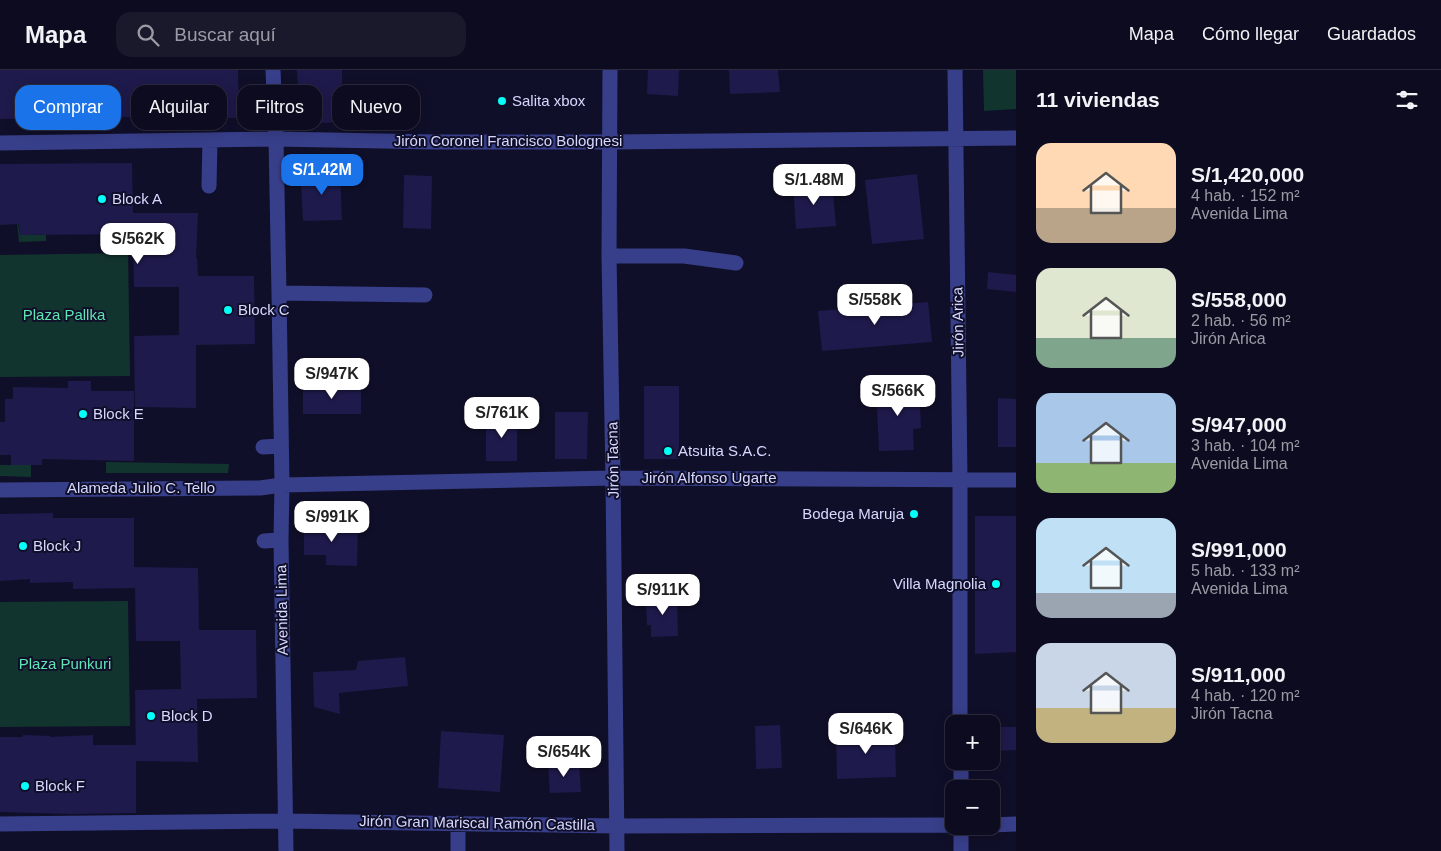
<!DOCTYPE html>
<html lang="es">
<meta charset="utf-8">
<style>
:root{--surface:#0c0b1f;--page:#1a192c;--text:#f1f3f6;--muted:#9a9ba4;--line:#2c2b3d;--accent:#1a73e8}
body{margin:0;font-family:Helvetica,sans-serif;background:var(--page);color:var(--text);height:100vh;display:flex;flex-direction:column;font-size:19px;white-space:nowrap}
*{box-sizing:border-box;margin:0}
p{font-size:16px;color:var(--muted)}
.icon{flex:none;width:28px;height:28px;fill:none;stroke:currentColor;stroke-width:2;stroke-linecap:round;stroke-linejoin:round}
.map{position:relative;flex:1;overflow:hidden}
.details{display:flex;flex-direction:column;background:var(--surface);width:425px}
.details>*{flex:none}
.top-card{position:absolute;left:15px;top:15px;width:475px;height:45px;display:flex;gap:10px}
.tools{position:absolute;left:945px;top:645px;display:grid;gap:10px}
.tools a{display:grid;place-items:center;width:55px;height:55px;border-radius:10px;background:var(--surface);box-shadow:0 2px 12px #0003,0 0 0 1px var(--line);font-size:25px}
.price{position:absolute;translate:-50% -42px;padding:0 11px;border-radius:10px;background:#fff;color:#222;font-size:16px;line-height:32px;filter:drop-shadow(0 1px 2px #0008)}
.price::after{content:'';position:absolute;left:50%;top:30px;width:15px;height:11px;margin-left:-8px;background:inherit;clip-path:polygon(0 0,100% 0,50% 100%)}
.price.selected{background:var(--accent);color:#fff}
ul{padding:0;list-style:none}
li{display:flex;align-items:center;gap:15px;height:125px;padding:0 20px}
li span{display:grid;place-items:center;flex:none;width:140px;height:100px;border-radius:15px;color:#555}
li>.icon{margin-inline-start:auto}
span .icon{width:60px;height:60px;fill:#fffc;stroke-width:1}
li b{font-size:21px}
h2{display:flex;justify-content:space-between;align-items:center;height:60px;padding:0 20px;font-size:21px}
.pill{padding:0 18px;border-radius:15px;background:var(--surface);box-shadow:0 2px 12px #0003,0 0 0 1px var(--line);font-size:18px;line-height:45px}
.pill.selected{background:var(--accent);color:#fff}
header{display:flex;align-items:center;gap:30px;box-sizing:border-box;height:70px;padding:0 25px;background:var(--surface);border-bottom:1px solid var(--line)}
header strong{font-size:24px}
nav{display:flex;gap:28px;margin-inline-start:auto;font-size:18px}
.search{width:350px;height:45px;background:var(--page);display:flex;align-items:center;gap:12px;box-sizing:border-box;padding:0 18px;border-radius:15px;color:var(--muted);font-size:19px}
main{display:flex;flex:1;min-height:0}
.map>svg:first-child{display:block}
</style>
<header>
<strong>Mapa</strong>
<div class="search"><svg class="icon" aria-label="search" viewBox="0 0 24 24"><circle cx="10" cy="10" r="6"/><path d="M15 15l6 6"/></svg>Buscar aquí</div>
<nav><a>Mapa</a><a>Cómo llegar</a><a>Guardados</a></nav>
</header>
<main>
<div class="map">
<svg width="1016" height="781" viewBox="0 0 1016 781">
<rect width="100%" height="100%" fill="#100f29"/>
<path fill="#12342e" d="M983,0H1016V39L984,41Z
M43,141H46V171L19,172L17,152H18L20,165H42Z
M128,183L130,306L0,307V185Z
M106,392L229,394L228,403H106Z
M0,395H31V407L0,406Z
M128,531L130,656L0,657V532Z"/>
<path fill="#1e1a4b" d="M0,0H238L239,48L133,47L0,49Z
M297,0H342L343,52L299,54Z
M648,0H679L678,26L647,24Z
M729,0H778L780,22L730,24Z
M132,93L133,143H198L196,188H197L198,206H254L255,274L196,275V338L135,337L134,266L179,265V217H134L133,164L20,165L19,154L0,155V94Z
M340,101L342,150L303,151L301,113L307,102Z
M917,104L924,169L872,174L865,110Z
M404,105L432,106L431,159L403,158Z
M832,112L836,156L796,159L793,115Z
M988,202L1016,205V222L987,219Z
M928,232L932,272L822,281L818,241Z
M68,311H91V321H134V391L42,389V395H11V385H0V352H5V329H13V317L68,318Z
M361,315V344H303V316Z
M919,315L921,358L913,359L914,380L879,381L876,316Z
M644,316H679V389H644Z
M998,328L1016,329V377H998Z
M555,342H588L587,389H555Z
M486,347H517V391H486Z
M53,443V448H134V497L198,498L199,560H256L257,628L197,629L198,692L136,691L135,620L181,619L180,571H136L135,518L73,519V512L30,513V509L0,511V444Z
M975,446H1016V582L975,584Z
M304,450H326V456H358L357,496L326,495V485H304Z
M677,525L678,566L651,567V555H647L646,535H652L651,526Z
M405,587L408,616L339,623L340,644L314,637L313,602L356,600L358,591Z
M780,655L782,698L756,699L755,656Z
M996,657H1016V680L997,681Z
M441,661L504,665L500,722L438,718Z
M895,662L896,707L837,709L836,663Z
M23,665L50,666V667L93,665V675H136V743L71,744L0,742V667H23Z
M579,693L581,722L550,723L548,694Z"/>
<g fill="none" stroke-linecap="round" stroke-linejoin="round">
<path stroke="#383f8a" stroke-width="15" d="M273,0L276,69L279,223L282,415L281,470L286,781
M610,0L609,186L613,408L617,781
M955,0L960,410V654
M0,73L276,69L435,72H611L1016,68
M209,116L210,70
M609,186H684L736,193
M279,223L425,225
M263,377L281,376
M0,420L260,418L282,415L613,408L1016,410
M264,471L281,470
M961,691V719
M0,754L286,751L616,756L954,755
M991,755L1016,754
M961,756V781
M458,781V753"/>
</g>
<g fill="#03fff9" stroke="#100f29" stroke-width="2">
<circle cx="502" cy="31" r="5"/>
<circle cx="102" cy="129" r="5"/>
<circle cx="228" cy="240" r="5"/>
<circle cx="83" cy="344" r="5"/>
<circle cx="668" cy="381" r="5"/>
<circle cx="914" cy="444" r="5"/>
<circle cx="23" cy="476" r="5"/>
<circle cx="996" cy="514" r="5"/>
<circle cx="151" cy="646" r="5"/>
<circle cx="25" cy="716" r="5"/>
</g>
<g text-anchor="middle" stroke-width="4" stroke-linejoin="round" paint-order="stroke">
<g font-size="15" fill="#d7d8ff" stroke="#100f29" text-anchor="start">
<text x="512" y="36">Salita xbox</text>
<text x="112" y="134">Block A</text>
<text x="238" y="245">Block C</text>
<text x="93" y="349">Block E</text>
<text x="678" y="386">Atsuita S.A.C.</text>
<text x="904" y="449" text-anchor="end">Bodega Maruja</text>
<text x="33" y="481">Block J</text>
<text x="986" y="519" text-anchor="end">Villa Magnolia</text>
<text x="161" y="651">Block D</text>
<text x="35" y="721">Block F</text>
</g>
<g font-size="15" fill="#d7d8ff" stroke="#100f29">
<text x="508" y="76">Jirón Coronel Francisco Bolognesi</text>
<text transform="translate(958 252) rotate(-91)" y="5">Jirón Arica</text>
<text transform="translate(613 390) rotate(-91)" y="5">Jirón Tacna</text>
<text x="709" y="413">Jirón Alfonso Ugarte</text>
<text x="141" y="423">Alameda Julio C. Tello</text>
<text transform="translate(282 540) rotate(-91)" y="5">Avenida Lima</text>
<text transform="translate(477 753) rotate(1)" y="5">Jirón Gran Mariscal Ramón Castilla</text>
</g>
<g font-size="15" fill="#5de5b2" stroke="#100f29">
<text x="64" y="250">Plaza Pallka</text>
<text x="65" y="599">Plaza Punkuri</text>
</g>
</g>
</svg>
<div class="tools">
<a>+</a>
<a>−</a>
</div>
<b class="price selected" style="left:322px;top:126px">S/1.42M</b>
<b class="price" style="left:814px;top:136px">S/1.48M</b>
<b class="price" style="left:138px;top:195px">S/562K</b>
<b class="price" style="left:875px;top:256px">S/558K</b>
<b class="price" style="left:332px;top:330px">S/947K</b>
<b class="price" style="left:898px;top:347px">S/566K</b>
<b class="price" style="left:502px;top:369px">S/761K</b>
<b class="price" style="left:332px;top:473px">S/991K</b>
<b class="price" style="left:663px;top:546px">S/911K</b>
<b class="price" style="left:866px;top:685px">S/646K</b>
<b class="price" style="left:564px;top:708px">S/654K</b>
<div class="top-card">
<a class="pill selected">Comprar</a>
<a class="pill">Alquilar</a>
<a class="pill">Filtros</a>
<a class="pill">Nuevo</a>
</div>
</div>
<section class="details">
<h2>11 viviendas<svg class="icon" aria-label="filters" viewBox="0 0 24 24"><path d="M4 7h16M4 17h16"/><circle cx="9" cy="7" r="2"/><circle cx="15" cy="17" r="2"/></svg></h2>
<ul>
<li><span style="background:linear-gradient(#ffd9b3 65%,#b9a48a 0)"><svg class="icon" aria-label="home" viewBox="0 0 24 24"><path d="M3 11l9-7 9 7M6 9v11h12V9"/></svg></span><div><b>S/1,420,000</b><p>4 hab. · 152 m²</p><p>Avenida Lima</p></div></li>
<li><span style="background:linear-gradient(#dfe7d0 70%,#7fa58c 0)"><svg class="icon" aria-label="home" viewBox="0 0 24 24"><path d="M3 11l9-7 9 7M6 9v11h12V9"/></svg></span><div><b>S/558,000</b><p>2 hab. · 56 m²</p><p>Jirón Arica</p></div></li>
<li><span style="background:linear-gradient(#a9c7e8 70%,#8fb573 0)"><svg class="icon" aria-label="home" viewBox="0 0 24 24"><path d="M3 11l9-7 9 7M6 9v11h12V9"/></svg></span><div><b>S/947,000</b><p>3 hab. · 104 m²</p><p>Avenida Lima</p></div></li>
<li><span style="background:linear-gradient(#bfe0f5 75%,#9aa5b1 0)"><svg class="icon" aria-label="home" viewBox="0 0 24 24"><path d="M3 11l9-7 9 7M6 9v11h12V9"/></svg></span><div><b>S/991,000</b><p>5 hab. · 133 m²</p><p>Avenida Lima</p></div></li>
<li><span style="background:linear-gradient(#c9d6e8 65%,#c2b280 0)"><svg class="icon" aria-label="home" viewBox="0 0 24 24"><path d="M3 11l9-7 9 7M6 9v11h12V9"/></svg></span><div><b>S/911,000</b><p>4 hab. · 120 m²</p><p>Jirón Tacna</p></div></li>
</ul>
</section>
</main>
